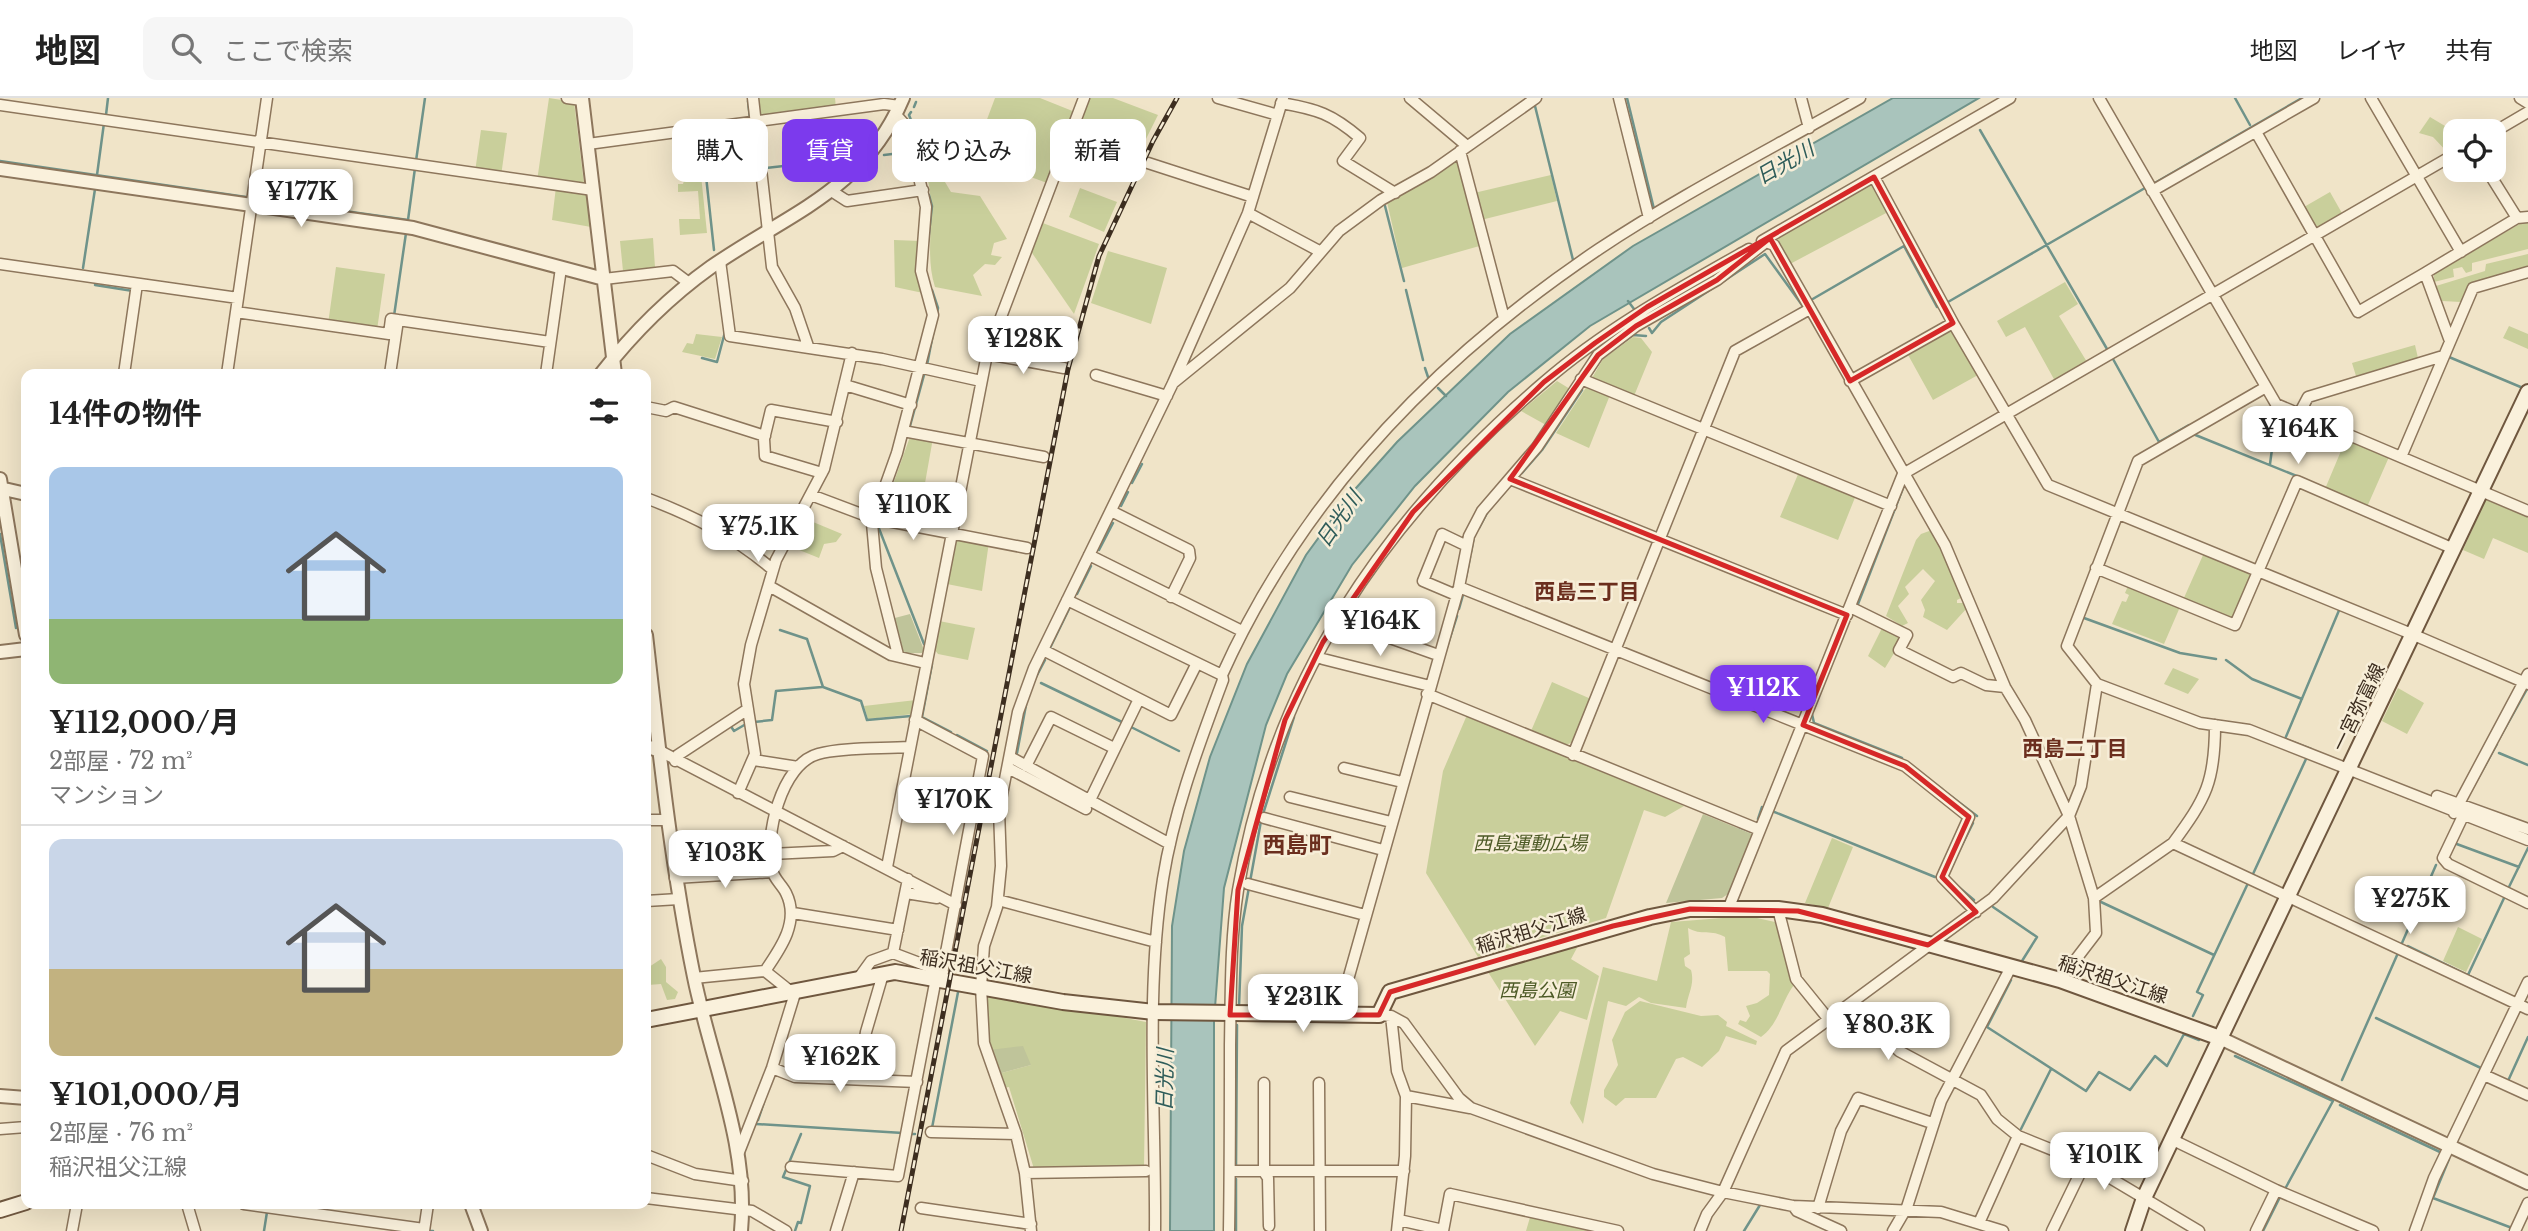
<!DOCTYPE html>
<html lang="ja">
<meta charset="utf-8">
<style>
:root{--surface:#fff;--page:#f6f6f6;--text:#222;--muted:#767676;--line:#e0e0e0;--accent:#7c3aed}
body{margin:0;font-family:"Libre Baskerville","Noto Sans JP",serif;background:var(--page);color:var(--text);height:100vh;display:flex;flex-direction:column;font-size:26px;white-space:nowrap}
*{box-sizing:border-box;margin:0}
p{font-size:23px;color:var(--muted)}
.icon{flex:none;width:38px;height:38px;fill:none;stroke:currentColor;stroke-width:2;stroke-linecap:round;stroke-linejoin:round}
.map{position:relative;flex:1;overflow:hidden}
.side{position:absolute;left:21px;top:271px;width:630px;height:840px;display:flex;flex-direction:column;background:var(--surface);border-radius:14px;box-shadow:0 7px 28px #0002}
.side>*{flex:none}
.banner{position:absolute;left:672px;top:21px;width:665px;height:63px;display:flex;gap:14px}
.buttons{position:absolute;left:2443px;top:21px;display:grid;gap:14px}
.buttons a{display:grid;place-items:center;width:63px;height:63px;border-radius:14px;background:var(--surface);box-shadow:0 7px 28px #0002;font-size:35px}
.price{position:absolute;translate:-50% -60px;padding:0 16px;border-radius:14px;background:#fff;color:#222;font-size:23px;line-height:46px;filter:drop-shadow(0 2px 4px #0008)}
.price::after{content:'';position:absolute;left:50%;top:42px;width:21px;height:16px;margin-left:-10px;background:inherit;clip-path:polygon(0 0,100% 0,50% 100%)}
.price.current{background:var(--accent);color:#fff}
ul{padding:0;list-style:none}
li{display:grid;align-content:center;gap:14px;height:371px;padding:0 28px}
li+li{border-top:2px solid var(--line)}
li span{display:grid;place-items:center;height:217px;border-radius:14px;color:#555}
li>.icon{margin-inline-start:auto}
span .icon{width:126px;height:126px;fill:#fffc;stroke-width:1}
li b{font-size:30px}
h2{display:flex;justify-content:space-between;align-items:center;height:84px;padding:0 28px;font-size:30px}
.chip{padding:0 24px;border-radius:14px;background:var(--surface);box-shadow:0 7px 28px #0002;font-size:24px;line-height:63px}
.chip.current{background:var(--accent);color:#fff}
header{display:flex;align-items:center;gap:42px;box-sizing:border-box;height:98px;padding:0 35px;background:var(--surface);border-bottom:2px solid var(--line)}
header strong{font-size:33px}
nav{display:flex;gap:38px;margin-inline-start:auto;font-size:24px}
.search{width:490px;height:63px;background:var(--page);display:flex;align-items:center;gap:18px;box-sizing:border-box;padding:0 24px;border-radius:14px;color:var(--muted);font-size:26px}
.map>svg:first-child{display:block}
</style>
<header>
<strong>地図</strong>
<div class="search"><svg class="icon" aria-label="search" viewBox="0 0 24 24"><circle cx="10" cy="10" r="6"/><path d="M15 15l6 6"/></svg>ここで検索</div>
<nav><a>地図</a><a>レイヤ</a><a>共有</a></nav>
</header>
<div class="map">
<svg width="2528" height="1133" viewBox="0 0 2528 1133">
<rect width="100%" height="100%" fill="#f0e4c8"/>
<path fill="#c9cf9b" d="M549,0L574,4L584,86L537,83Z
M757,0H835L836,10L762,20Z
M995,0H1040L1075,14L1047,85L990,64H978L974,56Z
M1089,0H1113L1158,17L1135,63L1074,39Z
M2430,19L2455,34V52L2449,56L2433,39L2419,35Z
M481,32L507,35L501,78L475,74Z
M1459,59L1483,147L1402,170L1387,104Z
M701,77L707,135L680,137L679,121H700L698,93L678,94V86H683L685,79Z
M1551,77L1557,103L1481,122L1474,95Z
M934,79H942L951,94L980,98L1007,141L994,145L991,157L1002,159L995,167L985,166L973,177L982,198L935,189C924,155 936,120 928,82Z
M1865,85L1872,87L1888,114L1790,166L1776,142L1778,136Z
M556,89L588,95L591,129L552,122Z
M1080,90L1117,104L1104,134L1069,119Z
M2330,94L2343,117L2321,129L2314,127L2304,109Z
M2528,121V151L2472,165V173L2466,175L2462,169L2453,171L2454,179L2434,184V176Z
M1040,124L1099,146L1074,216L1030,152Z
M653,140L655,169L623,173L620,143Z
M894,142L920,143L923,195L895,189Z
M1108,153L1167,170L1151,226L1091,205Z
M2528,156V169L2469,187L2461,204L2442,203L2436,188L2485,173L2486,166Z
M336,169L385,176L377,232L328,226Z
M2065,184L2078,206L2059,218L2087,264L2055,283L2025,229L2006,239L1997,223Z
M2509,228L2528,236V251L2503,240Z
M1951,231L1978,277L1933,302L1907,255Z
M696,236L722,239L715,261L682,254L687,245L693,246Z
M1633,239L1641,240L1652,254L1634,298L1592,280L1603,261Z
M2415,247L2418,260L2356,278L2352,265Z
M1557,283L1570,291L1546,327L1521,313Z
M1587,288L1610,297L1589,350L1556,335Z
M911,336L933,340L922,402L927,403L922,428L881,420Z
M2346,341L2389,359L2367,409L2325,391Z
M1799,374L1856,397L1838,442L1780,419Z
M2487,399L2528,417V455L2493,440L2484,461L2463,452Z
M801,419L842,436L836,444L824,446L819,460L787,447Z
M1932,432L1963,499L1957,502V505H1964L1967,510L1947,532L1923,519L1925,512L1921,502L1935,483L1923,471L1905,489L1909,496L1898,508L1908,525L1902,528L1886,518L1916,442L1921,436Z
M956,439L989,444L982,493L947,486Z
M2204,455L2248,473L2251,480L2236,519L2229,521L2183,502Z
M2128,488L2180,509L2164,546L2112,526L2122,503L2126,504L2129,497L2125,495Z
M939,523L975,530L968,562L938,556L934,551Z
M1883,528L1902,542L1885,570L1868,558Z
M2173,570L2199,581L2188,596L2164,586Z
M1552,584L1591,601L1575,643L1566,647L1531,633Z
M2398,590L2424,605L2407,636L2382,623Z
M916,602L913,616L868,621L864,608Z
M1467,617L1684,708L1665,719L1644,712L1606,820L1478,859L1426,775L1443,673Z
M1832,740L1853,749L1828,810L1805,805Z
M1748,818L1775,824L1794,887C1781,904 1779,926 1761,939L1738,926L1740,922L1746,924L1750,918L1746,908L1757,905L1769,897L1770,876L1767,873H1728L1725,839C1712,831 1701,838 1688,830L1690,856L1684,860L1685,868L1691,872C1695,887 1688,895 1686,910L1651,905L1639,899L1626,908L1608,903L1583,1026L1570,1005L1603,869L1657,883L1671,824Z
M2458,829L2482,841L2466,874L2443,863Z
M1578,848L1571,861L1599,878L1587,922L1560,913L1535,948L1488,874Z
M661,861L666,869V884L678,894L675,901L667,902L661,886L648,887L646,871Z
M990,894L1146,924L1144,1070L1034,1071L1009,989L1003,990L998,976L1031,967L989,952L985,900Z
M1640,903L1701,918L1718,917L1727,924L1726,928L1757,943L1756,947L1726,938L1719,953L1702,969L1683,959L1676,961L1656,1000H1625L1616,1008L1604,999V992L1618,967L1612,942L1625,914Z
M1531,1116L1606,1133H1526Z"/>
<path fill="#bfc49a" d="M910,516L924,552L922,555H904L901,552L891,521Z
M1703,716L1752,736L1728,796L1722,800L1666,805Z
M1023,948L1031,967L998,976L989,952Z"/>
<path fill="#a9c4bc" stroke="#6f938a" stroke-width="2" d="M1893,0H1979L1590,228L1508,294L1415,388L1352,467L1287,576L1266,627L1224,790L1214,923V1133H1170L1172,828L1184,753L1210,659L1247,566L1306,457L1349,398L1397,344L1510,236L1633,148Z"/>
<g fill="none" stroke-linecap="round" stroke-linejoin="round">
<path stroke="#6f938a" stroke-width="2.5" d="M1627,0L1654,111
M2235,0L2250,27
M748,3L750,21
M1535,8L1573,162
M914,9L916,4
M911,14L909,17L920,45
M106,17L108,0
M1980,32L2107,251
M919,52L926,83
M884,57L909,54
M0,63L246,99
M416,63L425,0
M766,70L845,61
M97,77L104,25
M2153,86L2302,0
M260,101L408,122L415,70
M1385,108L1404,183
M928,144L932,108L929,97
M714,152L706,78L757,71
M83,170L95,91
M95,187L133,193
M1406,192L1423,262
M1811,202L1904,148L1937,209L1940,208
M1628,203L1634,211
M1948,204L2145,90
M394,218L406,135
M1649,230L1652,235L1661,224L1765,156L1802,207
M1615,250L1633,237L1646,238
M2449,259L2523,290
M702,260L717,264L725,234
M2113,261L2159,344L2189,327
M927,267L938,210L932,192
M1425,270L1428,279
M1592,275L1599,264
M1438,290L1446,298
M910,328L924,277
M2193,336L2304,381
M2270,366L2277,314L2290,319
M1522,375L1542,352L1582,292
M1132,385L1142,366
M1121,408L1128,394
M1490,411L1509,389
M878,428L924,546
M1479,430L1487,415
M0,436L16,530
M1099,452L1113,425
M1471,454L1474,438
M1466,479L1470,459
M1077,496L1091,468
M1858,506L1903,390
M1459,511L1463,497
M2084,520L2180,555L2216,561
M780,532L807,541L823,589L861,603L867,622L911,618
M1050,550L1069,511
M1444,558L1457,518
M2226,562L2252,581L2302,601
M932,566L922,619L951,634
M24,575L26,590
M1035,581L1045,562
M1041,585L1122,624
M1812,616L1814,625L1902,660
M754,624L772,622L776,593L822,589
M730,627L734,633L746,626
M1131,629L1179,653
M957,637L987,653
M2498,643L2527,591
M2311,651L2285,641L2340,510
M1017,655L1026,607
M2499,655L2528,667
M1015,668L1056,690
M1935,686L1942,691
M1948,696L1977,718
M2466,702L2497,646
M1086,706L1105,716
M1772,713L1935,779
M1263,716L1294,619
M1758,721L1762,709
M1739,729L1752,734
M2454,745L2519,769
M1956,759L1973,725
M2253,776L2306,661
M1955,786L1974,802
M2508,791L2528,750
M2101,804L2214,857
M1993,809L2037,839L2022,863
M2402,845L2436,767
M2408,848L2515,900
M2468,877L2505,798
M2011,882L1987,929L2086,993L2099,974L2130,992L2155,958L2167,968L2184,936L2199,942
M2525,904L2528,906
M1239,909L1242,828L1261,723
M2193,918L2203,897L2197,894L2249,783
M2376,920L2483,971
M2235,958L2333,1003L2285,1091
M2342,982L2398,855
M2508,983L2528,939
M2340,1007L2440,1054
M758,1022L764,1004
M756,1026L903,1035
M932,1030L959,889
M2021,1031L2051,971
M912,1036H915
M2449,1061L2433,1100L2512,1130
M1236,1069L1237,927
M264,1133L267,1114
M430,1133H433
M795,1133L798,1124L801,1125L810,1088L783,1079L801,1036
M1236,1133V1081
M1744,1133L1760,1107
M2263,1133L2280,1099"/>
<defs>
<path id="minor" d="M567,0L582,2
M753,0L772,169L795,210L808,248
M1218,0L1278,17
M1410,0L1467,48
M1619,0L1649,120
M1801,0L1809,30
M2099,0L2276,306L2528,413
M2371,0L2461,154
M2520,0L2528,5
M1281,5C1317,11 1332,16 1360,40L1343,63L1395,95
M0,7L593,92
M896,17L907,29L926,109L921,173L933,217L897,355L872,425L876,470L898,557
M2256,34L2358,214L2425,175L2450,243
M2494,34L2528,14
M588,46L884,6L900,8
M1460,53L1504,220
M1148,65L1253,99
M1874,79L1953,225L2048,387L2414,537L2528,586
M2152,93L2314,0
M833,94L847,103L923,92
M1248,115L1321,154
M2517,120L2528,119
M1762,143L2010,0
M720,163L730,238L882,261L981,283
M0,166L238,200
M2425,175L2517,120L2487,72
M604,181L673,173L689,185
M236,214L389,236L391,221L550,244
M987,256L1064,270
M124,276L137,186
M227,276L267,0
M390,276L398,222
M546,276L561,170
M1096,277L1167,298
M1581,281L1891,408
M1850,283L1953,225
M1173,285L1290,190L1339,133L1381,102L1431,74L1536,0
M845,287L911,307
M2266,289L2138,363L2067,548L2097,586L2200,625L2249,632L2528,742
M646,309L666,313L674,309L765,338
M2299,316L2308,299L2443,258
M903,333L1044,359
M2401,359L2473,190L2528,174
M822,375L765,358L764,341L771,312L837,324
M1510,381L1847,517
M811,397L872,420L1027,450
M646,400C694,418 733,438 772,471
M1111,413L1189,452L1190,460L1171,499
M1089,457L1242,533
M2096,470L2235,527L2297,383L2454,451
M769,488L891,557L925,565
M1459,489L1905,668L1969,719L1942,779L1976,814
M1456,497L1423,483L1442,436L1467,448
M1067,502L1222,577
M1850,509L1907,537L1899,552L1953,579L1961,575L1986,587L2005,589
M1345,524L1438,557
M1043,552L1171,617L1197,565
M1323,561L1430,588
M1427,596L1760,732
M915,622L983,658L941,881
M660,653L956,807
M1573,657L1735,253L1808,212
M1010,659L1170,746
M754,662L798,669
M675,663L678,657L748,611
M1026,668L1051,619L1114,650
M1008,670L1086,711
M1344,670L1402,684
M738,695L755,656L744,586L751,547L776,462L824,371L852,255
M2437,698L2528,731
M1290,699L1391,724
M1090,702L1139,601
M2454,715L2528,576
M2463,718L2443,760L2448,766L2528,805
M1264,720L1383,752
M646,722H668
M2173,745C2206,700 2215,684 2215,627
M771,756L833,753L843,748
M887,769L987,256L1084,0
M675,780L773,774
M908,781L893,855L943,874
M1248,786L1365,817
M906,795L937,800
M2094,800L2173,745L2528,911
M998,802L1156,844
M646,803L679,801
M1729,809L1903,376L2455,56
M1778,811L1796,881L1830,923
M793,815L898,832
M765,873C781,850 800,823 786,795C782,787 774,781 772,772C764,739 781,666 818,656C844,649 882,651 909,649
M694,880L765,873L790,893
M858,881L871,863L893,855
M1852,906L1899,953L1981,997L1997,1021L2018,1038L1979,1125
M1338,917L1459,489L1469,438L1482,413L1537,349L1598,257L1636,228L1717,182L1766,144L1774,147L1945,447L2005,589L2025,622L2069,718L2094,800L2096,835L2060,882
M1379,917L1391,918L1404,925L1459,1000L1471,1010L1653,1076L1723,1094L1793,1108L1941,1114L2003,1133
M1391,918L1397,973L1406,998L1405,1058L1397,1133
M772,970L795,979L917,984
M2484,977L2528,997
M858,981L866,934L883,876
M1264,985V1074L1268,1080L1269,1128
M1319,985L1320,1133
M1406,998L1470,1010
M0,1031L26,1029
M931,1034L1016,1036
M2018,1038L2085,1065L2199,1133
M2173,1042L2276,1092L2373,1133
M739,1054L772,970L796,892
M646,1057L695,1076L743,1083
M791,1069L898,1078L936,880
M1230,1073H1404
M1025,1075L1146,1073
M646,1100L752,1113L786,1133
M187,1106L195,1133
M244,1106L424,1131
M1794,1109L1797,1113L1841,1133
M921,1110L1031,1126
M1818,1110L1841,1033L1858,1000L1932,1025
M1399,1122L1443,1132
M72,1133L77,1106
M424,1133L428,1106
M836,1133L854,1074
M1031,1133L1025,1075L1016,1036L984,945L981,889L984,848L997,809L1001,768L999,712L1018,614L1034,570L1173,285L1219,181L1248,115L1283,0
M1155,1133C1156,1017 1145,896 1163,781C1174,712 1199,647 1223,582L1222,577C1302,399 1438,259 1599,151C1682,96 1773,50 1860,0
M1229,1133C1230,1071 1230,1009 1230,947C1231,895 1230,843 1238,792C1273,582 1384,421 1543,285C1605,231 1678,191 1749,151
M1443,1133L1450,1096L1618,1133
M1700,1133L1707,1116L1723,1094L1786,953L1993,800L2069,718L2081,688L2097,586
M1893,1133L1907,1109L1941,1003L2011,869
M2052,1133L2085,1065
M2256,1133L2276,1092
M2415,1133L2434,1080L2528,884
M2515,1133L2528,1105"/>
<path id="tertiary" d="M582,0L615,276
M0,71L413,130L604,181
M601,276C633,235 669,199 711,169C787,116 864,93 903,0
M0,381L26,537
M0,390L26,396
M646,537C659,651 671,766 694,879C711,963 749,1046 741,1133
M0,554L26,551
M646,648L660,653
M2220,940L2528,1085
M0,998L26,1000
M471,1106L481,1133"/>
<path id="secondary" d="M646,922L895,874L1063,904L1154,914L1379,917L1390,894L1650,819L1690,811H1778L1822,817L2060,882L2220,940
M0,1112L26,1104
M2133,1133L2144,1100L2528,294"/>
</defs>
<use href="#minor" stroke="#8d765c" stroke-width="13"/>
<use href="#tertiary" stroke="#8d765c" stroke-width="16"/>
<use href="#secondary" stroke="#6f573f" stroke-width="18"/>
<use href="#minor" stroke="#faf1dc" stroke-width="10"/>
<use href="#tertiary" stroke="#faf1dc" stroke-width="12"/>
<use href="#secondary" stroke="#faf1dc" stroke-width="14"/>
<defs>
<path id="rail" d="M901,1133L1068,271L1099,158L1153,43L1177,0"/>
</defs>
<use href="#rail" stroke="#3d2e20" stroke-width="5"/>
<use href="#rail" stroke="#f7eed8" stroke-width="2.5" stroke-dasharray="8" stroke-linecap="butt"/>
</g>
<path fill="none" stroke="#d62828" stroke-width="5" stroke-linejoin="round" d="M1874,79L1953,225L1850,283L1770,140L1717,182L1636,228L1598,257L1510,381L1847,517L1803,627L1905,668L1969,719L1942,779L1976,814L1928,847L1798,813L1690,811L1613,828L1390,894L1379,917H1230L1238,792L1285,622L1323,544L1413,414L1544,284L1595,245L1647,209Z"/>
<g text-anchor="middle" stroke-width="5" stroke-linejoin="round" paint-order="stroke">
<g font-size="19" fill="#3d2e20" stroke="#f7eed8">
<text transform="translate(2358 609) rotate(-64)" y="7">一宮弥富線</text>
<text transform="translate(1531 832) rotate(-17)" y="7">稲沢祖父江線</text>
<text transform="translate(976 868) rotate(10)" y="7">稲沢祖父江線</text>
<text transform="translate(2113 881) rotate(18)" y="7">稲沢祖父江線</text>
</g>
<g font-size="19" font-style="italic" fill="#4d5a26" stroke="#f7eed8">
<text x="1530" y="752">西島運動広場</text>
<text x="1537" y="899">西島公園</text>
</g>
<g font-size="21" font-style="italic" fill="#2f5d5a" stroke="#f7eed8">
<text transform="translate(1785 65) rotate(-30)" y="7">日光川</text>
<text transform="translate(1339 421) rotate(-55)" y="7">日光川</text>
<text transform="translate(1165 982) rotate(-89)" y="7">日光川</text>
</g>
<g font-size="21" font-weight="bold" fill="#6b2e1e" stroke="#f7eed8">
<text x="1587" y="501">西島三丁目</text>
<text x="2075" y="658">西島二丁目</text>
</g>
<g font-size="23" font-weight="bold" fill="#6b2e1e" stroke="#f7eed8">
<text x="1297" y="755">西島町</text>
</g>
</g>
</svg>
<div class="buttons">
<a><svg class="icon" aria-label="locate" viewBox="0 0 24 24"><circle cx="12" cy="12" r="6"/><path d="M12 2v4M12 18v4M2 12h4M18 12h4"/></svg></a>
</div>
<b class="price" style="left:301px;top:131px">¥177K</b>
<b class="price" style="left:1023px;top:278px">¥128K</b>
<b class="price" style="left:2298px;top:368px">¥164K</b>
<b class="price" style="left:913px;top:444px">¥110K</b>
<b class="price" style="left:758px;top:466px">¥75.1K</b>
<b class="price" style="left:1380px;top:560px">¥164K</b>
<b class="price current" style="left:1763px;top:627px">¥112K</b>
<b class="price" style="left:953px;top:739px">¥170K</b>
<b class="price" style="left:725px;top:792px">¥103K</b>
<b class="price" style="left:2410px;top:838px">¥275K</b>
<b class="price" style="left:1303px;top:936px">¥231K</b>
<b class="price" style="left:1888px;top:964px">¥80.3K</b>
<b class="price" style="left:840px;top:996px">¥162K</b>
<b class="price" style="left:2104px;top:1094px">¥101K</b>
<div class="banner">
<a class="chip">購入</a>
<a class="chip current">賃貸</a>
<a class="chip">絞り込み</a>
<a class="chip">新着</a>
</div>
<section class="side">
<h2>14件の物件<svg class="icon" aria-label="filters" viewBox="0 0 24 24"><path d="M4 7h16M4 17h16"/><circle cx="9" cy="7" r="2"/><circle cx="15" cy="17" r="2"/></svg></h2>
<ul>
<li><span style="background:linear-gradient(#a9c7e8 70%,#8fb573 0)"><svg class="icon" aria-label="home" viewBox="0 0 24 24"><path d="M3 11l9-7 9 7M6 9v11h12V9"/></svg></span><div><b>¥112,000/月</b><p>2部屋 · 72 m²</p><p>マンション</p></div></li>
<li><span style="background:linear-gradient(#c9d6e8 60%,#c2b280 0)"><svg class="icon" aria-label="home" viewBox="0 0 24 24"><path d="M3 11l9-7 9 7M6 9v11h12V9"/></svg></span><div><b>¥101,000/月</b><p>2部屋 · 76 m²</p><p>稲沢祖父江線</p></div></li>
</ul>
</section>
</div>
